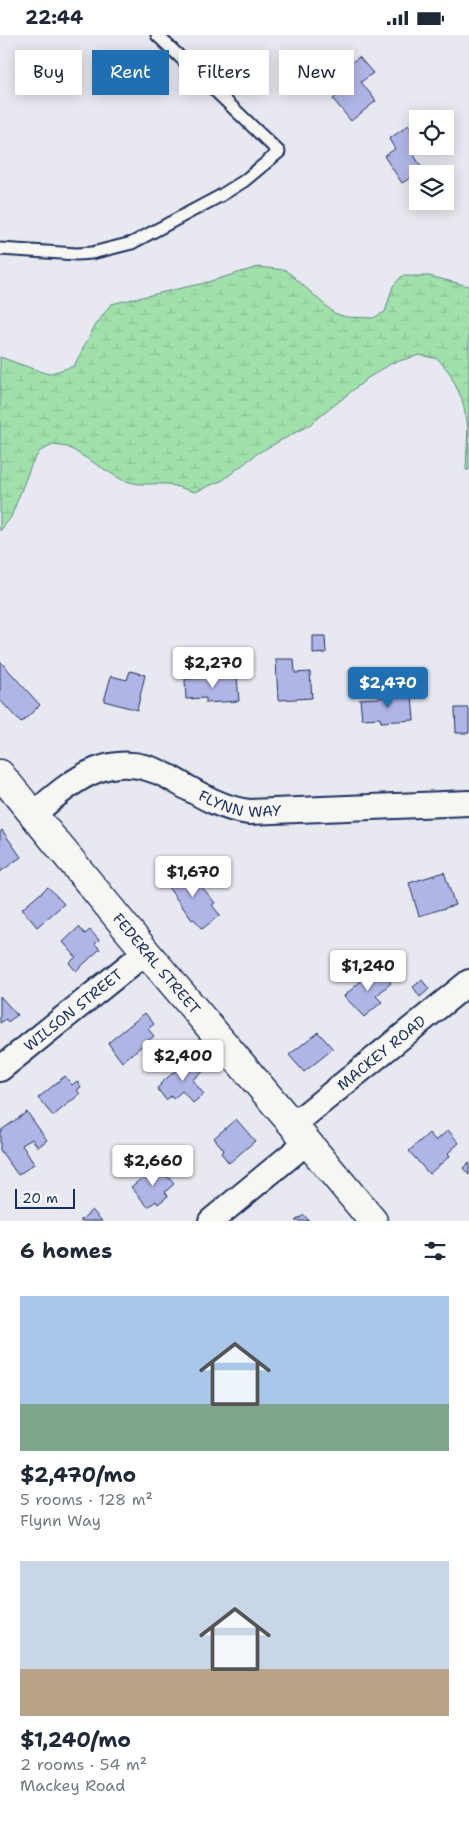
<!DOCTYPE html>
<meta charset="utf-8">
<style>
:root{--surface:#fff;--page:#f6f6f7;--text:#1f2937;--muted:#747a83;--accent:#1f6fb2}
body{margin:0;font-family:"Shantell Sans",sans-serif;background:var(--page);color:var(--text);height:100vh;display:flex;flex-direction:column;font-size:19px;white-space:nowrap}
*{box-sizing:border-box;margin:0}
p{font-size:16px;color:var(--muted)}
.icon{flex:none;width:28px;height:28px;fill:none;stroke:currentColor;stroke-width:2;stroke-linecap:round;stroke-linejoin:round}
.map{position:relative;height:1186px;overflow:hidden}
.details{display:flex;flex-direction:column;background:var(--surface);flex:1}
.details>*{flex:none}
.banner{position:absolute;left:15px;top:15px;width:440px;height:45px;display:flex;gap:10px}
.fabs{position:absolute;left:409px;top:75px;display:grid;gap:10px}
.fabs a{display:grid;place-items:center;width:45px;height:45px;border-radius:0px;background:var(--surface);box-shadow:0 2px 12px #0003;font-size:25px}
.scale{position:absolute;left:15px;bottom:12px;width:60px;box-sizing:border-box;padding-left:5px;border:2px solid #1b2f5e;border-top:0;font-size:14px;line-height:18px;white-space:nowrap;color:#1b2f5e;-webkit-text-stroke:4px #f6f6f2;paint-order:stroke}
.price{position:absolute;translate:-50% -42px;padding:0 11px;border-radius:5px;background:#fff;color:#222;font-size:16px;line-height:32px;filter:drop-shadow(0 1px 2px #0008)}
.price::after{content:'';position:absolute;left:50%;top:30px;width:15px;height:11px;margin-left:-8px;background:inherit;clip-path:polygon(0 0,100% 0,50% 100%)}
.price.current{background:var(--accent);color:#fff}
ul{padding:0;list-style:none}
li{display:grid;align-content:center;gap:10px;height:265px;padding:0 20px}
li span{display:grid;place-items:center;height:155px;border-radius:0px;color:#555}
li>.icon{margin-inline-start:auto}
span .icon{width:90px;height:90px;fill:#fffc;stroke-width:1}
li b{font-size:21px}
h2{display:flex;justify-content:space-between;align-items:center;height:60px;padding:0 20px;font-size:21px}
.pill{padding:0 18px;border-radius:0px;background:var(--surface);box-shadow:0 2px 12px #0003;font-size:18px;line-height:45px}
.pill.current{background:var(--accent);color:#fff}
.status{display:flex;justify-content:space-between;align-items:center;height:35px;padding:0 25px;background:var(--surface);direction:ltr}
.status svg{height:14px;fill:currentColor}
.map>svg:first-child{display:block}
</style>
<div class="status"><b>22:44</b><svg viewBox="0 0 49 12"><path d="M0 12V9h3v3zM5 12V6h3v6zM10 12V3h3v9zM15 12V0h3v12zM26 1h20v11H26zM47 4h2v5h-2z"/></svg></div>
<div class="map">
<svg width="469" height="1186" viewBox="0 0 469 1186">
<defs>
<pattern id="wetland-marsh" width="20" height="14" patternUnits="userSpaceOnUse" patternTransform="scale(1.25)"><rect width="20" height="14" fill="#a0e1ab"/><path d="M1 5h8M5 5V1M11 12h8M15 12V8" fill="none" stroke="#89c196"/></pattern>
</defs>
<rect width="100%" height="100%" fill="#e8e9f0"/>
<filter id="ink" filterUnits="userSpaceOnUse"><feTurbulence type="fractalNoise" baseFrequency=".02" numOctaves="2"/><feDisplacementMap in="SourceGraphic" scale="10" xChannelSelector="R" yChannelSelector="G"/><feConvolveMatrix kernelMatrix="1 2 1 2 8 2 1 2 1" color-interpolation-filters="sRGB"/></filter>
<g filter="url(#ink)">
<path fill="url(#wetland-marsh)" stroke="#5e8884" d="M258,232L286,235L334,278L346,282L373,283L385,277L393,251L402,241H429L469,251V435H466L468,392L462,364L449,337L438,324L420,320L392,328L368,343L311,389L258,418L223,445L195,457L168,449H138L122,445L68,412L53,410L40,416L32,428L11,482L0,496V322L48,339L74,331L93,294L111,269L204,248Z"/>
<path fill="#b1b5e6" stroke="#1b2f5e" d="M343,18L351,28L359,22L373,38L361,47L376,66L351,86L333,64L336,62L317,39Z
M409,90L418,103V111H423L424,114L414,120L423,135L402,148L384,121L395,114L389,104Z
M313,601H325L326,618L313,619Z
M276,624H294L295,638L310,637L312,663L278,665Z
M0,626L40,670L21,688L0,665Z
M130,636L145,640L137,675L104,666L111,641L127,645Z
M237,641L239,666L206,668V663L186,664L185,644Z
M412,661L414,685L381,687L380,683L362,684L360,664Z
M455,673H469V698H456Z
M2,795L21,822L0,837V797Z
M186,832L215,868L212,870L220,880L202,894L194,884L192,885L165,848Z
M444,837L455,870L419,881L409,848Z
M48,852L64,869L37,892L22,874Z
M79,892L85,899L90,895L99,905L95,909L100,914L76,936L69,928L76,922L63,907Z
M377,932L391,948L376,961L382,967L364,982L344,961Z
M422,945L429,954L420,962L413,952Z
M0,961L17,980L8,987L6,984L0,988Z
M145,978L154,989L148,994L154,1001L122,1027L108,1008Z
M318,997L333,1014L304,1037L289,1020Z
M193,1021L205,1035L192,1045L204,1059L193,1068L182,1056L173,1064L171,1061L166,1065L157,1053L161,1050L160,1049Z
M65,1041L72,1050L77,1046L81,1052L77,1055L80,1059L53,1081L38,1063Z
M27,1077L47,1105L38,1112L32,1104L22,1110L34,1129L18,1140L0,1115V1096Z
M236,1084L255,1106L229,1128L221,1118L224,1115L214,1103Z
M448,1095L459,1108L448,1118L450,1121L429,1139L409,1116L429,1098L436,1106Z
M469,1127V1140L463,1133Z
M158,1130L174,1149L165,1157L168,1161L158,1169L156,1166L148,1172L131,1152Z
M92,1175L102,1186H80Z
M304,1180L309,1186H295Z"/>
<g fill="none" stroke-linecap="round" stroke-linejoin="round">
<defs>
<path id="lane" d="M0,214L77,219L92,218L132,208L220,161L244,146L279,117L157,0"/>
<g id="street">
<path id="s1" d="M34,779C75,743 113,711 169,742C195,757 219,773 249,777L469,768"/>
<path id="s2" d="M0,1034L146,917"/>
<path id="s3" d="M293,1090L469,947"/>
<path d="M211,1186L307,1107"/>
</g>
<g id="secondary">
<path id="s4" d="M0,739L146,917L293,1090L373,1186"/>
</g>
</defs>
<use href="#lane" stroke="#1b2f5e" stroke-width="15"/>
<use href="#street" stroke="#1b2f5e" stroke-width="28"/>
<use href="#secondary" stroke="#1b2f5e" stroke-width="31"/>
<use href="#lane" stroke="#f6f6f2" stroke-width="11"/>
<use href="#street" stroke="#f6f6f2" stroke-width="24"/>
<use href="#secondary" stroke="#f6f6f2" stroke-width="28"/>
</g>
</g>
<g text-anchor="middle" stroke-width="4.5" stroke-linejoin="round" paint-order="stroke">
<g font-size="15" fill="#1b2f5e" stroke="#f6f6f2">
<text dy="5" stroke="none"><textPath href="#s1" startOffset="230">FLYNN WAY</textPath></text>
<text dy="5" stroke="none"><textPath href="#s4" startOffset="246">FEDERAL STREET</textPath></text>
<text dy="5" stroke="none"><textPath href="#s2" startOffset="94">WILSON STREET</textPath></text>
<text dy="5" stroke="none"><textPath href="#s3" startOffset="114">MACKEY ROAD</textPath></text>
</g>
</g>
</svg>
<div class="fabs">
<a><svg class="icon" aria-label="locate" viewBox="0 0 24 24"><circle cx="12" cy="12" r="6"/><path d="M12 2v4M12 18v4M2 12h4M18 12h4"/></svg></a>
<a><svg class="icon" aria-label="layers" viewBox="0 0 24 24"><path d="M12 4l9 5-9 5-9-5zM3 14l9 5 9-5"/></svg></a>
</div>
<div class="scale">20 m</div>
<b class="price" style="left:213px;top:654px">$2,270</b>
<b class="price current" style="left:388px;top:674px">$2,470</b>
<b class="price" style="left:193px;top:863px">$1,670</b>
<b class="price" style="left:368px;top:957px">$1,240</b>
<b class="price" style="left:183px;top:1047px">$2,400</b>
<b class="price" style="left:153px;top:1152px">$2,660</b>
<div class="banner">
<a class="pill">Buy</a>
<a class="pill current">Rent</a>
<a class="pill">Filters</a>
<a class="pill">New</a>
</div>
</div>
<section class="details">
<h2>6 homes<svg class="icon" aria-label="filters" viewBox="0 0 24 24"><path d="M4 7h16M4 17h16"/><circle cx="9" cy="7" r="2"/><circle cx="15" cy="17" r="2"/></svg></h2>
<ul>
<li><span style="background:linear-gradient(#a9c7e8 70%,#7fa58c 0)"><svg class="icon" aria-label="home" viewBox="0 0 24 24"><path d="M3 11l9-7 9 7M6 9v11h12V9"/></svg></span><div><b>$2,470/mo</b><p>5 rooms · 128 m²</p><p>Flynn Way</p></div></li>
<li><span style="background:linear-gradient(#c9d6e8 70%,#b9a48a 0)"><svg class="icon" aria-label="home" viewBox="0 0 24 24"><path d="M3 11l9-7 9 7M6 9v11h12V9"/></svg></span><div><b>$1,240/mo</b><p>2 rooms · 54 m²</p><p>Mackey Road</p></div></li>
</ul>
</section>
